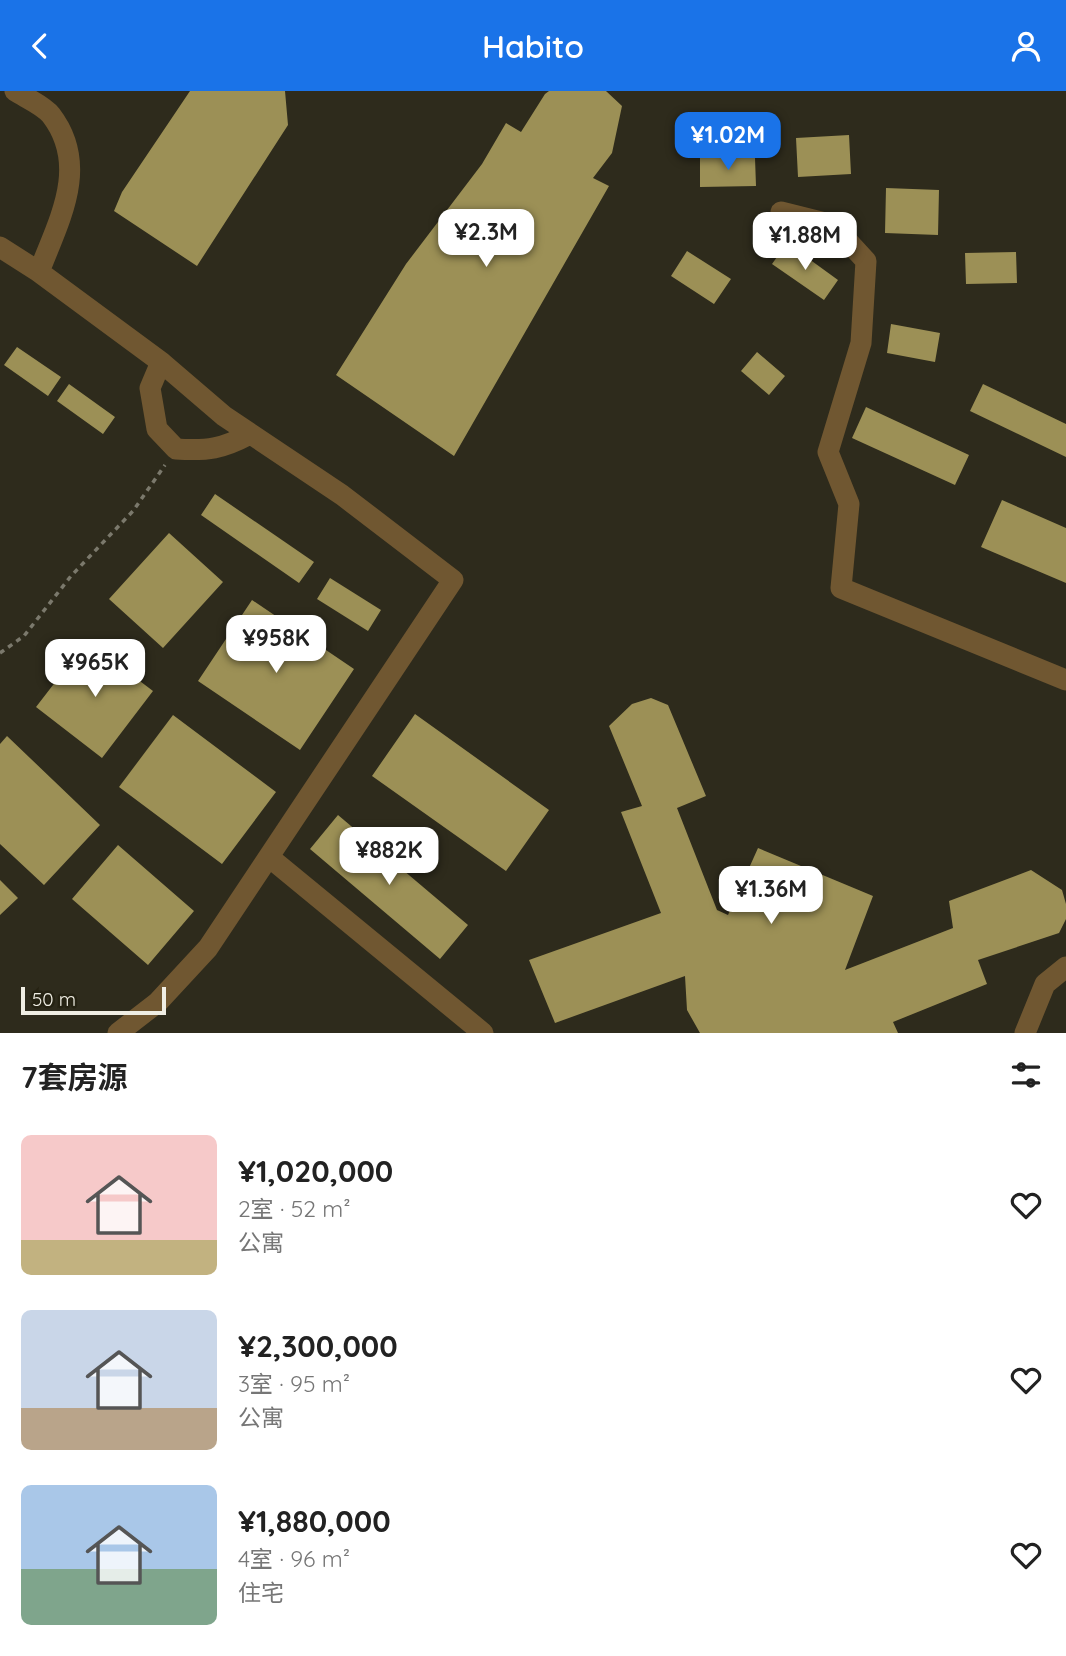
<!DOCTYPE html>
<html lang="zh">
<meta charset="utf-8">
<style>
:root{--surface:#fff;--page:#f6f6f6;--text:#222;--muted:#767676;--accent:#1a73e8}
body{margin:0;font-family:Quicksand,"Noto Sans SC",sans-serif;background:var(--page);color:var(--text);height:100vh;display:flex;flex-direction:column;font-size:26px;white-space:nowrap}
*{box-sizing:border-box;margin:0}
p{font-size:23px;color:var(--muted)}
.icon{flex:none;width:38px;height:38px;fill:none;stroke:currentColor;stroke-width:2;stroke-linecap:round;stroke-linejoin:round}
.map{position:relative;height:942px;overflow:hidden}
.side{display:flex;flex-direction:column;background:var(--surface);flex:1}
.side>*{flex:none}
.scale{position:absolute;left:21px;bottom:18px;width:145px;box-sizing:border-box;padding-left:7px;border:4px solid #f0eee4;border-top:0;font-size:19px;line-height:24px;white-space:nowrap;color:#f0eee4;-webkit-text-stroke:5px #252212;paint-order:stroke}
.price{position:absolute;translate:-50% -60px;padding:0 16px;border-radius:14px;background:#fff;color:#222;font-size:23px;line-height:46px;filter:drop-shadow(0 2px 4px #0008)}
.price::after{content:'';position:absolute;left:50%;top:42px;width:21px;height:16px;margin-left:-10px;background:inherit;clip-path:polygon(0 0,100% 0,50% 100%)}
.price.current{background:var(--accent);color:#fff}
ul{padding:0;list-style:none}
li{display:flex;align-items:center;gap:21px;height:175px;padding:0 21px}
li span{display:grid;place-items:center;flex:none;width:196px;height:140px;border-radius:10px;color:#555}
li>.icon{margin-inline-start:auto}
span .icon{width:84px;height:84px;fill:#fffc;stroke-width:1}
li b{font-size:30px}
h2{display:flex;justify-content:space-between;align-items:center;height:84px;padding:0 21px;font-size:30px}
header{display:flex;justify-content:space-between;align-items:center;height:91px;padding:0 21px;background:var(--accent);color:#fff;font-size:32px;font-weight:600}
.map>svg:first-child{display:block}
</style>
<header><svg class="icon" aria-label="back" viewBox="0 0 24 24"><path d="M15 5l-7 7 7 7"/></svg>Habito<svg class="icon" aria-label="person" viewBox="0 0 24 24"><circle cx="12" cy="8" r="4"/><path d="M4 21q1-7 8-7t8 7"/></svg></header>
<div class="map">
<svg width="1066" height="942" viewBox="0 0 1066 942">
<rect width="100%" height="100%" fill="#2e2b1c"/>
<path fill="#9c9056" d="M190,0H285L288,34L197,175L114,120L122,101Z
M549,0H606L622,15L612,62L593,87L609,95L454,365L336,284L406,173L482,73L506,32L521,41L545,3Z
M849,44L851,83L798,86L796,47Z
M700,67H755L756,95L700,96Z
M886,97L939,99L938,144L885,142Z
M787,152L838,189L824,209L772,173Z
M687,160L731,188L714,213L671,185Z
M1016,161L1017,192L966,193L965,162Z
M891,233L940,242L935,271L887,262Z
M17,256L61,286L48,305L4,274Z
M757,261L785,285L769,304L741,280Z
M69,293L115,326L103,343L57,310Z
M983,293L1066,333V366L970,320Z
M866,316L969,364L955,394L852,347Z
M215,403L314,471L299,492L201,424Z
M1002,409L1066,437V492L981,456Z
M169,442L223,491L163,557L109,508Z
M330,487L381,519L368,540L317,508Z
M252,509L354,578L300,659L198,590Z
M87,550L153,600L102,667L36,616Z
M651,607L668,614L706,705L677,717L717,819L728,824L758,757L873,805L845,879L953,837L949,810L1031,779L1062,799L1066,813V828L1059,842L978,869L987,893L893,931L898,942H700L687,919L685,885L555,932L529,869L661,822L621,721L642,715L609,635L632,613Z
M415,623L549,719L506,780L372,685Z
M173,624L276,701L222,773L119,696Z
M7,645L100,734L44,794L0,753V653Z
M338,724L468,834L440,868L310,758Z
M118,754L194,820L148,874L72,808Z
M0,789L18,807L0,824Z"/>
<g fill="none" stroke-linecap="round" stroke-linejoin="round">
<path stroke="#7b796c" stroke-width="3.5" stroke-dasharray="5 5" stroke-linecap="butt" d="M0,562L24,545L71,485L133,420L165,374"/>
<path stroke="#705731" stroke-width="21" d="M15,0C26,7 43,14 51,24C90,75 59,129 39,181
M781,121L833,134L866,170L861,252L828,361L849,413L841,497L1066,589
M0,156L39,181L161,271L224,325L342,404L453,489L208,857L158,911L118,942
M161,271L150,297L157,338L176,358C208,360 222,358 250,343
M269,766L483,942
M1025,942L1045,893L1066,876"/>
</g>
</svg>
<div class="scale">50 m</div>
<b class="price current" style="left:728px;top:81px">¥1.02M</b>
<b class="price" style="left:486px;top:178px">¥2.3M</b>
<b class="price" style="left:805px;top:181px">¥1.88M</b>
<b class="price" style="left:276px;top:584px">¥958K</b>
<b class="price" style="left:95px;top:608px">¥965K</b>
<b class="price" style="left:389px;top:796px">¥882K</b>
<b class="price" style="left:771px;top:835px">¥1.36M</b>
</div>
<section class="side">
<h2>7套房源<svg class="icon" aria-label="filters" viewBox="0 0 24 24"><path d="M4 7h16M4 17h16"/><circle cx="9" cy="7" r="2"/><circle cx="15" cy="17" r="2"/></svg></h2>
<ul>
<li><span style="background:linear-gradient(#f6c9c9 75%,#c2b280 0)"><svg class="icon" aria-label="home" viewBox="0 0 24 24"><path d="M3 11l9-7 9 7M6 9v11h12V9"/></svg></span><div><b>¥1,020,000</b><p>2室 · 52 m²</p><p>公寓</p></div><svg class="icon" aria-label="heart" viewBox="0 0 24 24"><path d="M12 20l-8-8c-3-5 5-10 8-4 3-6 11-1 8 4z"/></svg></li>
<li><span style="background:linear-gradient(#c9d6e8 70%,#b9a48a 0)"><svg class="icon" aria-label="home" viewBox="0 0 24 24"><path d="M3 11l9-7 9 7M6 9v11h12V9"/></svg></span><div><b>¥2,300,000</b><p>3室 · 95 m²</p><p>公寓</p></div><svg class="icon" aria-label="heart" viewBox="0 0 24 24"><path d="M12 20l-8-8c-3-5 5-10 8-4 3-6 11-1 8 4z"/></svg></li>
<li><span style="background:linear-gradient(#a9c7e8 60%,#7fa58c 0)"><svg class="icon" aria-label="home" viewBox="0 0 24 24"><path d="M3 11l9-7 9 7M6 9v11h12V9"/></svg></span><div><b>¥1,880,000</b><p>4室 · 96 m²</p><p>住宅</p></div><svg class="icon" aria-label="heart" viewBox="0 0 24 24"><path d="M12 20l-8-8c-3-5 5-10 8-4 3-6 11-1 8 4z"/></svg></li>
</ul>
</section>
